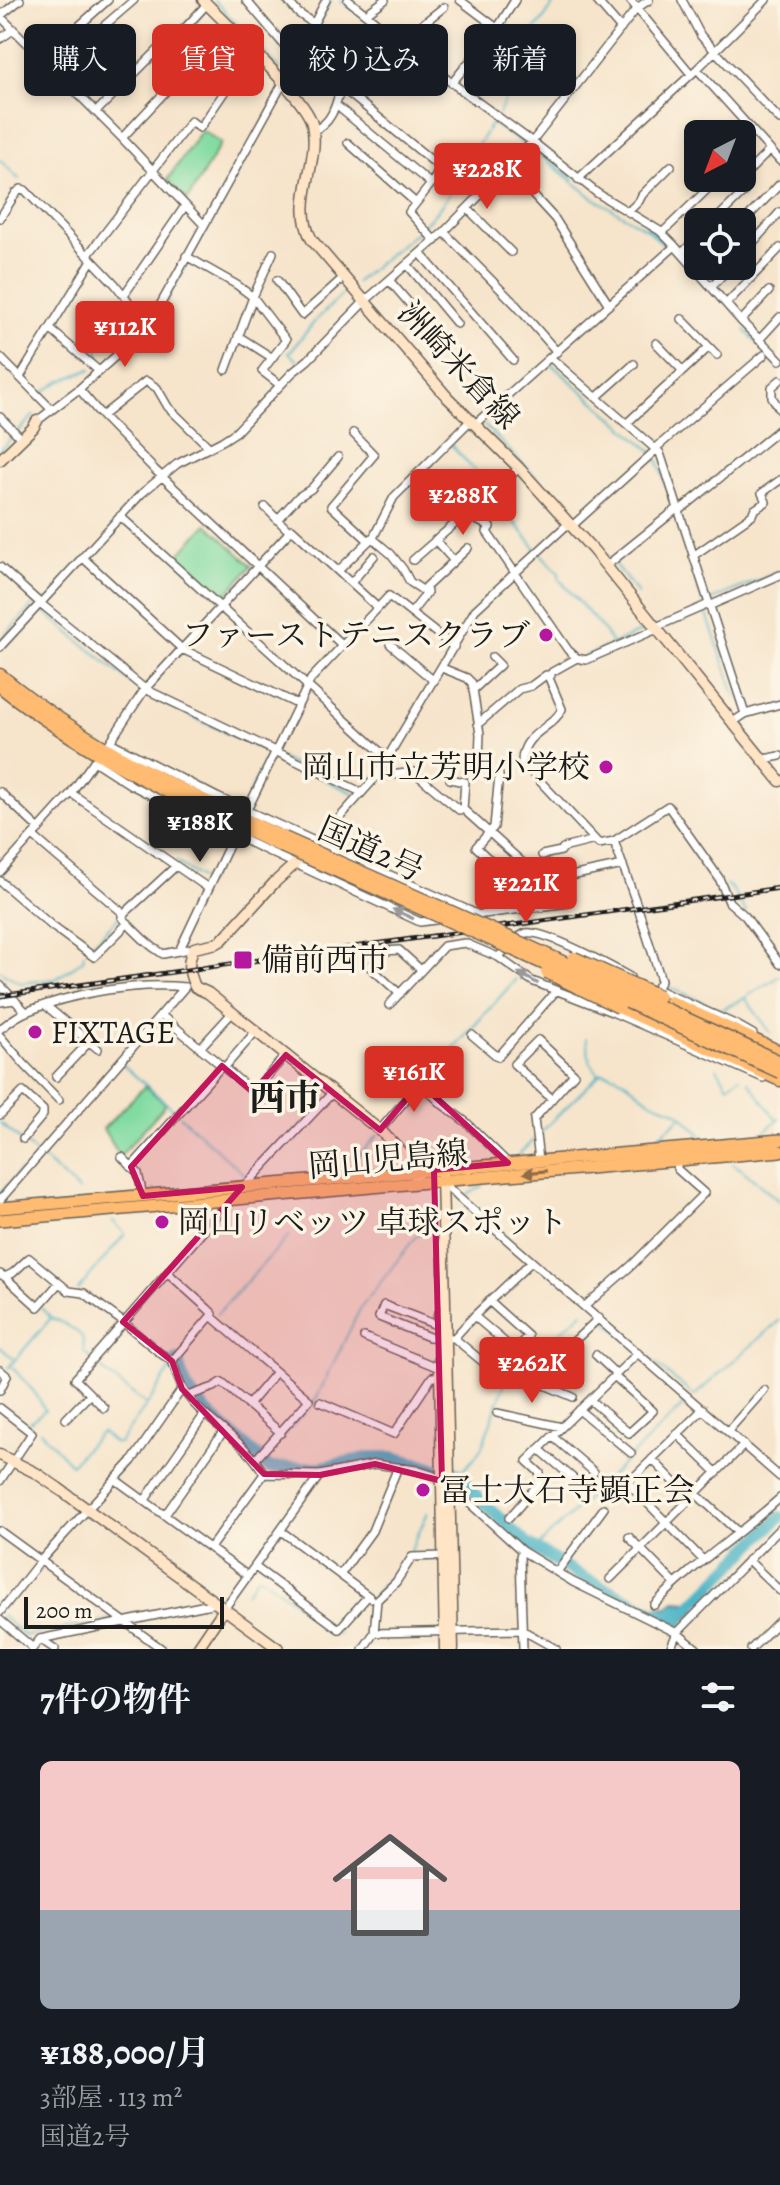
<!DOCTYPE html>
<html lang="ja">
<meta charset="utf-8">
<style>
:root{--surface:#171b24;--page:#20242c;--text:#f1f3f6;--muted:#9ea1a6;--line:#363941;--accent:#d93025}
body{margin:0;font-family:Alegreya,"Noto Serif JP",serif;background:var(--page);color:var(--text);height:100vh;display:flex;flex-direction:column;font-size:30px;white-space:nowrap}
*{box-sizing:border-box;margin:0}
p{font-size:26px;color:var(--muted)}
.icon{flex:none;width:44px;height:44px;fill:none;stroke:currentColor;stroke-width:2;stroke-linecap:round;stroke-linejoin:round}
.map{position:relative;height:1649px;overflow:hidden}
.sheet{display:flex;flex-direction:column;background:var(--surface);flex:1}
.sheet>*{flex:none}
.top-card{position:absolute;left:24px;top:24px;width:732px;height:72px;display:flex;gap:16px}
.needle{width:52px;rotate:222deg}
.controls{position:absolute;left:684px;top:120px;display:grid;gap:16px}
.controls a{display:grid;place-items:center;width:72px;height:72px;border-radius:12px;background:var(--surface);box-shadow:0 4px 12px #0003;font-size:40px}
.scale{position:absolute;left:24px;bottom:20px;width:200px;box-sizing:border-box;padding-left:8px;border:4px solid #1c1c1c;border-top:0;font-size:22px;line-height:28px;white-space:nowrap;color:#1c1c1c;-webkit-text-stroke:6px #fcf5e5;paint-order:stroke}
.price{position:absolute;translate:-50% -68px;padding:0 18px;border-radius:8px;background:var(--accent);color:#fff;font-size:26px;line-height:52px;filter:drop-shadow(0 2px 4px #0008)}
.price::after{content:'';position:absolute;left:50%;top:48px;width:24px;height:18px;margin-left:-12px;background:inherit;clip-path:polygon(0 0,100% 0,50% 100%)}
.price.selected{background:#222;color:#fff}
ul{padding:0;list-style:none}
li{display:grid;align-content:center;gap:16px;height:424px;padding:0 40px}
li+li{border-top:2px solid var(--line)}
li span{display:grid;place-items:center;height:248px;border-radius:12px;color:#555}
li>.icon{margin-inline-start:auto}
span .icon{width:144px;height:144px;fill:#fffc;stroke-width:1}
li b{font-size:34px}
h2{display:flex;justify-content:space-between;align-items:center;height:96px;padding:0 40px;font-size:34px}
.chip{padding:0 28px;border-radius:12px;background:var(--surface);box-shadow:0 4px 12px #0003;font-size:28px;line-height:72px}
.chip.selected{background:var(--accent);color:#fff}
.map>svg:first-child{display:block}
</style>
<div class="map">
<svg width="780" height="1649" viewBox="0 0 780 1649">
<rect width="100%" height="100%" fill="#fcf5e5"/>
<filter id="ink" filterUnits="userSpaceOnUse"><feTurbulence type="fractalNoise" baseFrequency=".0125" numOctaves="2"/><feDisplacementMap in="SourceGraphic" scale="16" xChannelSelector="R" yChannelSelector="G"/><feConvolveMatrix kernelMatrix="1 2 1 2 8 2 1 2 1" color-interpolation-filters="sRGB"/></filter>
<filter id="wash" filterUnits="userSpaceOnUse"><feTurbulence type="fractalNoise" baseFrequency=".006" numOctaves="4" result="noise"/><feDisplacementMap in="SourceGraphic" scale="32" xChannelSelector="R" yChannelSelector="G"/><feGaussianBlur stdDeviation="1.8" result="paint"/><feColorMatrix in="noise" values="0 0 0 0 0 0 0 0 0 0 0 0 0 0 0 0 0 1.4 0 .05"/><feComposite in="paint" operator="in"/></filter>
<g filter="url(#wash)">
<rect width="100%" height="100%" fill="#f6e4cb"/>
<path fill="#81dba1" stroke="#4e7c5e" stroke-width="2" d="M202,130L221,143L187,201L167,180Z
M207,524L251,565V567L222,599H220L176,558Z
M145,1086L166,1104L120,1156L103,1129Z"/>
<path fill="#48b3c6" stroke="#326871" stroke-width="2" d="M675,1601L688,1602L697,1609L680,1626L675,1628L651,1615L655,1607H668Z"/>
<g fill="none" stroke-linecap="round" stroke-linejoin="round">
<path stroke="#48b3c6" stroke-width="2" d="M214,0L280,69
M340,0L359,13
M392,40L418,60
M289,79L331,0
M452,87L526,143
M498,115L508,94L516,52L545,17L556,0
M531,146L574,179
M529,147L592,197L646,229L669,249
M0,160L19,179
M424,225C454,196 469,156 492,123L523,144
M646,226L672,248
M192,256L271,112
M356,282L420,229
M156,320L189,261
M745,330L780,368
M299,362L289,353L315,321L348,289
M550,363L656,455L673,507
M97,366L99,363L98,347L105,325L140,327
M42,393L59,382L91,369
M483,424L539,480L574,520
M18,432L34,415
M451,445L490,487
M0,449L14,436
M495,492L503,499L499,503L536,549
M675,513L703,603
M579,525L610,559
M541,554L559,573V579L600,626L612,643
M614,564L637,592V594
M709,601L780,571
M39,608L140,690
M705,609L736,697
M0,640L34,604
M584,657L651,627
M145,694L353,793
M743,718L749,733
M530,746L539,735
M248,797L268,754
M176,861L207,883L216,865
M726,884L732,889L746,912
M88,949L120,916
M0,971L21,983L56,979L83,960L84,954
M665,985L721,1010L745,998L771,1033
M746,997L780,976
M586,1038L590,1062L599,1075
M123,1065L175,1111
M717,1068L728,1086L740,1077
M432,1073L516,979
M748,1081L777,1120
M180,1116L246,1176
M0,1123L36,1153
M765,1131L780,1118
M540,1133L601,1073C623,1073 635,1092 653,1102C665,1109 672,1106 682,1116
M655,1140L682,1116L703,1137
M519,1154L533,1140
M41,1157L79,1191
M355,1160L378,1135
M732,1164L740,1168L780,1202
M0,1194L20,1171
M462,1198L482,1186
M78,1290L125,1234L113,1221
M41,1308L51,1318
M217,1314L289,1236
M602,1318L694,1396L780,1320
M0,1347L13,1358
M529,1359L583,1312
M94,1361L105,1372L147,1405L171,1368
M11,1366L36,1394L45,1410L30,1422
M8,1368L51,1318C58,1320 79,1331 82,1337C83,1339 84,1350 84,1352L90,1357
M40,1431L71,1464L101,1432L114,1443H119L147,1405
M262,1460L316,1399L360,1309L417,1235L426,1228
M459,1474L474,1459L482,1447L504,1385L524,1364
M535,1549L687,1402
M246,1593L257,1577L260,1576L337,1634L340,1631
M375,1593L401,1565L410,1552L428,1512
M221,1597L230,1595
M1,1615L25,1636L113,1619
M124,1617L199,1601
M676,1649L679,1643"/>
<path stroke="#48b3c6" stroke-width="12" d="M177,1359C180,1369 183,1380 188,1389C209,1421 244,1440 269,1468L322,1467L372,1457H393L459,1474L473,1492L526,1543L582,1577L665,1617
M677,1627L676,1622L685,1612L780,1517"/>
</g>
</g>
<g filter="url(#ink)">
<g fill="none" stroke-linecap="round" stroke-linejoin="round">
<defs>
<path id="street" d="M246,0L295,58
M287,0L298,13L313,23
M348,0L452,83L538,146L597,193L660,231L675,246L741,321L780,360
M460,0L497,28
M596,0L621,29
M630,0L691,74
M682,0L701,36L780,120
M367,13L385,0
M0,16L122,138L204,225
M0,16L20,0
M0,39L13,30
M401,41L444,7
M42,59L108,0
M697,69L780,161
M452,83L500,24L515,0
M73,90L115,51L98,31L134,0
M336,105L431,184
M96,112L168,40L185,28L207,4
M313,130C332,125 336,104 341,87L441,168L431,184L409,212L435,241
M122,138L227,26
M348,143L416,203
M508,168L555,219L609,305
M578,179L697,69L766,0
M468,209L511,252
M628,212L639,201L642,195L671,166
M0,218L16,193L21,189L25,190L115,284L148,327
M713,222L744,192L741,179L770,150
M742,223L780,184
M444,232L516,305L557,352
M662,233L719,178
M420,253L513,360
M682,253L698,237
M88,255L191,121L200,128L252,51
M742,255L780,212
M186,256L237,285L253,297L286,340L262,371L280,385
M407,264L457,324
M277,280L302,315L344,277
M389,280L433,331
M711,287L731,266
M124,295L185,206
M726,304L780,248
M682,319L717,355
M741,321L769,291
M50,329L99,371
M238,336L271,357
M759,340L780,317
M656,343L683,371
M0,357L51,409
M551,358L660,453L745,714
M226,370L253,297L273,253
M20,377L92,260
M780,380L772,387V397L780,410
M79,389L102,416L155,470L342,645
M597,397L634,364
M102,416L146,381L157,388L168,407L210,448
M0,417L22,439
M37,421L79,389L148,327L283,83L326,0
M627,423L709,347
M475,424L675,246
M353,433L374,455L331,506L369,541
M656,448L764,355
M265,507L290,532
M679,511L780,429
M467,515L490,527L487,532L568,650L577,658L552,672L549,678L562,709C553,729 522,732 522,762L599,844L614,841L668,806L719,878L729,902L745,916L780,964
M120,516L387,758
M277,520L298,497L311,489L338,457
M572,526L657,449
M372,538L391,554L403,569L410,582L427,593
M435,540L454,561
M693,556L752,515L754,510L766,502L762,493L780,480
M82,557L182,649L297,704
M413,560L519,468
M606,566L678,508
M0,567L40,603L145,689L361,792
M338,571L374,536L394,497L471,420
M351,583L374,556
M709,606L780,575
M377,607L292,529L145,689L110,742L217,797L479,915
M411,613L427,593L426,587L468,548
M656,627L709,604
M390,644L434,681
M0,647L141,494L177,464L222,441L236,432L292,373L308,360L365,301L444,232L532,142L637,8L649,0
M577,658L586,660L657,629
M442,668L467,678L472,683L480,734L479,760
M473,690L500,665L492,657
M733,722L745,714L780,704
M478,724L519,689L531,686L546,675H551
M764,759L780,756
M499,775L494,827L476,847L542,908
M376,777L414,772L459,810L463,809
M450,779L465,782L463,809L542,880L547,881
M0,792L39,829
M71,793L208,888
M247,810L311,679L389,596L454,647
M33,836L124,914L122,917C133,930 148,945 163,954L194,948
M614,841L638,908L661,980L656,989
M315,845L376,777L475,610L569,523
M542,855L561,851L563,848L595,840
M0,872L71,793L94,761L131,785L190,815L420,922L443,919
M0,881L52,926L94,957L128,923
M569,903L547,881L623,865
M124,914L176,866
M475,915L569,903
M179,951L233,837
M630,977C612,967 544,929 526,933C516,936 506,950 498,957L532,981L612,1012L763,1078
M0,985L26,1012
M656,989L737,1025L753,1034
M400,994L370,967L385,951L399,950L421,970
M0,1002L15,1000
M45,1005L98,1049
M389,1005L444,946L465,943L498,957
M161,1015L253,1092L286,1055
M0,1029C8,1023 16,1016 26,1012C71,993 136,982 185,987
M472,1035L498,1057L556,991
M0,1036L24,1064L59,1100
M200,1048L232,1013
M224,1068L256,1031
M56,1077L89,1042
M420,1083L443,1105L466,1122L508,1163
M0,1115L23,1092L43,1110V1115L23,1139
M380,1130L424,1078
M122,1157L138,1173L143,1196
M539,1160L534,1119L574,1074L538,1040L514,1064L552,1099
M131,1167L222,1066
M442,1181L459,1198L780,1477
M244,1187L333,1092
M0,1200L185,987
M168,1273L208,1309L213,1314L211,1316
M0,1274L5,1277L13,1273L29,1258L69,1291L84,1293L123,1322L160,1353L172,1361C176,1370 178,1382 184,1391C205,1423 246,1439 264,1474
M5,1277L38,1307L59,1283
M585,1306L632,1265L704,1193L677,1169V1160
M474,1316L514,1350L528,1336L489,1301
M439,1326L384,1305L379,1317L429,1337L454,1338L474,1316L531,1262
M364,1337L439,1368
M454,1338L495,1372
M514,1350L534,1366L528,1378L573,1397
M596,1355L616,1374
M558,1356L599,1318
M172,1361L211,1316L309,1400L255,1460
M0,1370L7,1376L0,1390
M188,1396L214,1387L222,1382L281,1433
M590,1400L629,1433L653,1411L614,1376
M320,1402L394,1434L432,1377L444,1376
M248,1405L276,1372
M0,1408L32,1433L0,1481
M104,1408L75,1379L232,1198
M703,1409L628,1483L703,1560
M579,1410L631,1453
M497,1413L562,1427
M66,1419L90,1394
M728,1431L764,1390
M677,1434L717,1473
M552,1436L594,1472
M539,1449L581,1485
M652,1459L691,1499
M264,1474L320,1475L375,1464L416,1470L432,1475L455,1490L522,1551L573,1582L677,1633L697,1649
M116,1480L248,1576
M696,1494L738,1532
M145,1500L204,1415
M165,1515L223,1432
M509,1518L541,1481L540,1473L527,1461L638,1353
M0,1531L162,1649
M281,1531L371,1598
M629,1537L675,1584
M210,1548L264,1474
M522,1551L520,1556L523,1649
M748,1560L780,1591
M255,1567L339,1629L368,1596
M557,1572L604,1508
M340,1575L372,1531L398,1467
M610,1579L744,1445
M654,1605C692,1565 739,1535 780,1498
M224,1609L320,1475
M0,1612L41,1560L132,1461L182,1389
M0,1620L33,1648
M374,1633L377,1600L396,1582L412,1557L444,1556
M40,1639L55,1649
M32,1649L40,1639L216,1603
M363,1649L374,1633L522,1630L556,1649
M670,1649L677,1633L780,1528
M751,1649L780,1620"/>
<path id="secondary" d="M203,0C225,23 307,99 312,124C321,162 291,203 312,240L448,398L519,468L594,551L780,781
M0,460L33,428L37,421
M296,863L274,883L222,940L217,943L194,948C186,963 189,972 195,987L208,993L383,1133L410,1162L416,1177
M442,1175L453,1649
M439,1315L445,1649
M0,1455L36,1473L58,1488L279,1649
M197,1649L224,1609"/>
<path id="primary" d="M0,1208L780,1140
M0,1220L780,1151"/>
<path id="highway" d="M0,675C85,745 184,793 284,838
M0,686C86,754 182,801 281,846
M670,1002L780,1052
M619,1007L780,1080"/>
</defs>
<use href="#street" stroke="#686259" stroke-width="10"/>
<use href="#secondary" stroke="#686259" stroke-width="13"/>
<use href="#primary" stroke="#686259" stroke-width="14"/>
<use href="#highway" stroke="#686259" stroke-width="15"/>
<use href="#street" stroke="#fff" stroke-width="7"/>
<use href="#secondary" stroke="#ffe4c6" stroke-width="10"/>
<use href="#primary" stroke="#ffbb71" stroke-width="11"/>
<use href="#highway" stroke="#ffbb71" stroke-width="12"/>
<defs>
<path id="rail" d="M0,996L780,888"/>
</defs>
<use href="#rail" stroke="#1c1c1c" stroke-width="5"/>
<use href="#rail" stroke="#fcf5e5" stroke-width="2" stroke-dasharray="6" stroke-linecap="butt"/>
<defs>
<path id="highway-bridge" d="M284,838L521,943L780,1062
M281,846L497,942L780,1072
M574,958L659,996
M547,972L619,1007"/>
</defs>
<use href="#highway-bridge" stroke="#686259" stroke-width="15" stroke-linecap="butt"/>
<use href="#highway-bridge" stroke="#ffbb71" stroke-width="12"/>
</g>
<defs><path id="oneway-solid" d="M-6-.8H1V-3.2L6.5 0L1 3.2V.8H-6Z" transform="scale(2)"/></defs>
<g fill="#999">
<use href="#oneway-solid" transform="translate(403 914) rotate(-155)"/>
<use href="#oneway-solid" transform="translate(528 978) rotate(-151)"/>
</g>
<use fill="#8e6c46" href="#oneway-solid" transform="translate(535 1172) rotate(175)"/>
</g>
<path fill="#c2185b" fill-opacity="0.2" stroke="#c2185b" stroke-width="6" stroke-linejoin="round" d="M286,1055L380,1130L420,1083L508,1163L434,1170L442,1481L375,1464L320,1475L264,1474L182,1389L172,1361L123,1322L242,1187L143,1196L131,1167L222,1066L253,1092Z"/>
<g fill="#b5179e" stroke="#fcf5e5" stroke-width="3">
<circle cx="546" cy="635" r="8"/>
<circle cx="606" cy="767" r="8"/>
<rect x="233" y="950" width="20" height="20" rx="4"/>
<circle cx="35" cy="1032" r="8"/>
<circle cx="162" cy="1222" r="8"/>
<circle cx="423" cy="1490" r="8"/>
</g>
<g text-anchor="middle" stroke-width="7" stroke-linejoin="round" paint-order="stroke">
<g font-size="32" fill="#1c1c1c" stroke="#fcf5e5">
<text transform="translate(459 365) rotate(47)" y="11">洲崎米倉線</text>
<text transform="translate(371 849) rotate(24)" y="11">国道2号</text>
<text transform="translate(388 1159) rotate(-5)" y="11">岡山児島線</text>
</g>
<g font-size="32" fill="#1c1c1c" stroke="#fcf5e5" text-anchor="start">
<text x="530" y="646" text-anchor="end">ファーストテニスクラブ</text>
<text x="590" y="778" text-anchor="end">岡山市立芳明小学校</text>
<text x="261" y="971">備前西市</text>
<text x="51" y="1043">FIXTAGE</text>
<text x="178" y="1233">岡山リベッツ 卓球スポット</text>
<text x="439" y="1501">冨士大石寺顕正会</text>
</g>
<g font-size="36" font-weight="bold" fill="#1c1c1c" stroke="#fcf5e5">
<text x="285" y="1110">西市</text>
</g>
</g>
</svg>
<div class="controls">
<a><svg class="needle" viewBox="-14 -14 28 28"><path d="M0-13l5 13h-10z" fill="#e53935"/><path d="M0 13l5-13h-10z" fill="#9ea1a6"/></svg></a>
<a><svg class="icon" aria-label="locate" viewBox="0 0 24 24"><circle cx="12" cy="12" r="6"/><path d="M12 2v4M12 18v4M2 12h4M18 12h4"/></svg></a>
</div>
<div class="scale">200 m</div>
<b class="price" style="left:487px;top:211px">¥228K</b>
<b class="price" style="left:125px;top:369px">¥112K</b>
<b class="price" style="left:463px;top:537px">¥288K</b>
<b class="price selected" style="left:200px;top:864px">¥188K</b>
<b class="price" style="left:526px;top:925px">¥221K</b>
<b class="price" style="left:414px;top:1114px">¥161K</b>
<b class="price" style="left:532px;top:1405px">¥262K</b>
<div class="top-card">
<a class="chip">購入</a>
<a class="chip selected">賃貸</a>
<a class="chip">絞り込み</a>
<a class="chip">新着</a>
</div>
</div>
<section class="sheet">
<h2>7件の物件<svg class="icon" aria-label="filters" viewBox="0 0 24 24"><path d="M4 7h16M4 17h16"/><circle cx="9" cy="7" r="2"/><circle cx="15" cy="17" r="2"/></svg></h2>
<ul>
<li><span style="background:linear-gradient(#f6c9c9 60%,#9aa5b1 0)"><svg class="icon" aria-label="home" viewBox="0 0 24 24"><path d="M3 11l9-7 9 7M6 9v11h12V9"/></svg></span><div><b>¥188,000/月</b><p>3部屋 · 113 m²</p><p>国道2号</p></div></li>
</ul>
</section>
